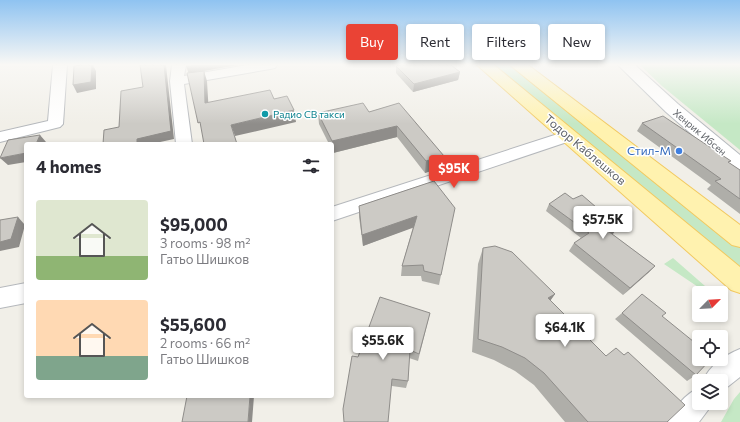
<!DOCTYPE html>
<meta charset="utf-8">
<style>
:root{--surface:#fff;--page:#f7f7f7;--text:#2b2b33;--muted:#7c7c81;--accent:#ea4335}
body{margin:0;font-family:Commissioner,sans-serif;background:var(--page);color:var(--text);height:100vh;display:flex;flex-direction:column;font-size:15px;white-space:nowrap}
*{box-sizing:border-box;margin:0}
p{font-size:13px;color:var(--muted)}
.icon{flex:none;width:22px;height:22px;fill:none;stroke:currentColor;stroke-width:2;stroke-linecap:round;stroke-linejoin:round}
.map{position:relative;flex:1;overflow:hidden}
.sheet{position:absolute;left:24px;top:142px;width:310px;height:256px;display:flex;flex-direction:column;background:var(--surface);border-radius:4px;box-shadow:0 2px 6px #0003}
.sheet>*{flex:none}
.guide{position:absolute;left:346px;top:24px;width:334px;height:36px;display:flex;gap:8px}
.needle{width:26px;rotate:66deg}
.tools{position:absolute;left:692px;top:286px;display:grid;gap:8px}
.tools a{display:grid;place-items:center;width:36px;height:36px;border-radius:4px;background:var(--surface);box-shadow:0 2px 6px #0003;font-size:20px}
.price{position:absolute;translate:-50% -34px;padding:0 9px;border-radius:4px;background:#fff;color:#222;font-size:13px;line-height:26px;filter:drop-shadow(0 1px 2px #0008)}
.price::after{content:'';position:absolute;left:50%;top:24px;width:12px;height:9px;margin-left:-6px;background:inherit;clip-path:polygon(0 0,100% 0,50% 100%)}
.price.selected{background:var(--accent);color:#fff}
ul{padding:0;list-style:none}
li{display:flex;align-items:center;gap:12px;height:100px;padding:0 12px}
li span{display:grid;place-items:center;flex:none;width:112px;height:80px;border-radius:4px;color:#555}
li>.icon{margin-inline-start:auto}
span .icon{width:48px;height:48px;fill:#fffc;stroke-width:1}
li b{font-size:17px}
h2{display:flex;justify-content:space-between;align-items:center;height:48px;padding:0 12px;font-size:17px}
.chip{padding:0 14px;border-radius:4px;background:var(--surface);box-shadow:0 2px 6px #0003;font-size:14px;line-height:36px}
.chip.selected{background:var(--accent);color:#fff}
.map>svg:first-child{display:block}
</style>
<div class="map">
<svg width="740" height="422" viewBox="0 0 740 422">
<rect width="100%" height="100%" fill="#f1efe8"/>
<path fill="#c5e8c5" d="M493,65H510L740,247V268Z
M640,65H740V150L662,86Z
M673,258L713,293H707L664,264Z
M740,392V422H721L734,399Z"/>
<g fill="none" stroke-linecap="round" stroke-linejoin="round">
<defs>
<path id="street" d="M53,65H67L63,124L60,127L0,142V132L48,121Z
M172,65H186L184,76L247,65H277L275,68L270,69L184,84L192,144H176L170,81Z
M567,131L573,132L575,136L573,140L332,221V207Z
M26,283V303L0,308V288Z
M740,349V377L721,392V381H703C709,366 725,355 740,349Z
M699,388V403H711L708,410L699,422H668C674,408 685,394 699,388Z"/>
<path id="secondary" d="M618,65H635L678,104L740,155V172L733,170L666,112Z"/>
<path id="primary" d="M477,65H494L740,267V293L731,290Z
M510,65H528L740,225V247L732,245Z"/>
</defs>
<use href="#street" stroke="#b5b8bc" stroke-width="2"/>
<use href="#secondary" stroke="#b6babf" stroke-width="2"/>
<use href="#primary" stroke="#f2c960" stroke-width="2"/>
<use href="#street" fill="#fff" fill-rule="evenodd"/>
<use href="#secondary" fill="#fff" fill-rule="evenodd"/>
<use href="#primary" fill="#fff2af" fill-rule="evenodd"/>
</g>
<path fill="#afaea9" d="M396,66L460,72L458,80L413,92L396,73Z
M399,103L442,167L425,173L397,137L333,153L332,151V144H329L319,124L318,113L369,112Z
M642,123L729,163L740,170V214L707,189L711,185L637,131Z
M434,181L441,275L439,285L422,281L421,276H401L402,266L413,227L363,246L359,217V206Z
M549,204L612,234L655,266L648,273L623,295L569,251L574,243L581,238L546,211Z
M483,248L555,294L550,301L667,422H565L534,385L515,371L494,360L472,352L478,264Z
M430,313L418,361L409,358L408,381L406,388L392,386L358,357Z
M622,313L662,316L696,375L687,381L615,319Z"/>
<path fill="#8f8d8a" d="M92,65H93L96,71V89L77,93L73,85Z
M164,65H166L174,139L151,144H137V139Z
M192,65H238L204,71L207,81L209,115L189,74L186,66Z
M460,72L458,80L413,92L414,84Z
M294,110L296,122L235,136L231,125Z
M397,126V137L333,153L332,141Z
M40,135L46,142L45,144H36Z
M26,153V162L8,165L0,158Z
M444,156L442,167L425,173L426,161Z
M417,216L415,227L363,246L362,235Z
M18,217L25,225L19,247L0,251V242Z
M618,226L613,234L603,239L608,231Z
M655,266L648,273L623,295L630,288Z
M555,294L545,308L548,298Z
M250,396H254L252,422H248Z"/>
<path fill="#cccac5" stroke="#8f8d8a" d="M82,65H92L91,82L73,85L74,66Z
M140,65H164L171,131L137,139V144H103L104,130L119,127L121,91L143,87Z
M399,65H451L460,72L414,84L396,66Z
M204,71L205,103L270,90L274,99L287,96L294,110L231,125L237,144H204L200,122L198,123L187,73Z
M363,103L369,112L399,103L444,156L426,161L397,126L332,141L318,113Z
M663,116L731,161L728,162L740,170V199L715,181L721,179L642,123Z
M40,135L36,144H26V153L0,158L8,140Z
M434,181L455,208L441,275L424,271L423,265L402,266L417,216L362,235L359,206Z
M565,193L573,199L582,195L618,226L608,231L655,266L630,288L574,243L589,233L549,204Z
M18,217L11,239L0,242V220Z
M495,246L512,252L555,294L548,298L606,356L616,348L624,355L628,352L685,405L667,422H588L544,373L525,358L502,347L478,339L483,248Z
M642,294L666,313L662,316L699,346V359H711L696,375L622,313Z
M380,297L430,313L419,354L410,350L408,381L392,379L388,422H344L343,409L352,356L358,357Z
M187,396H250L248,422H182Z"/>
<linearGradient id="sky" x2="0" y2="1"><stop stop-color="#8fc3f1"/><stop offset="0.52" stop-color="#f9f8f5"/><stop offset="1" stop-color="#f9f8f5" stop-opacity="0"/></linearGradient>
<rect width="740" height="124" fill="url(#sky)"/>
<circle fill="#0f9aa8" stroke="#fff" stroke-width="1.5" cx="265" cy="114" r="4"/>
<circle fill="#3f7fe0" stroke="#fff" stroke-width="1.5" cx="679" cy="151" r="4"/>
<g text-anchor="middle" stroke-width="3" stroke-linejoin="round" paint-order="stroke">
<g font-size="10" fill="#0d838f" stroke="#fff" text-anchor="start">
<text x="273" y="118">Радио СВ такси</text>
</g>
<g font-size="10" fill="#5f6368" stroke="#fff">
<text transform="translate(700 132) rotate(40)" y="4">Хенрик Ибсен</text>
</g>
<g font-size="12" fill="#5f6368" stroke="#fff">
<text transform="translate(585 150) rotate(40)" y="4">Тодор Каблешков</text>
</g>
<g font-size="12" fill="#366cbe" stroke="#fff" text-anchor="end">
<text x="671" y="155">Стил-М</text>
</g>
</g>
</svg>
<div class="tools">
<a><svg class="needle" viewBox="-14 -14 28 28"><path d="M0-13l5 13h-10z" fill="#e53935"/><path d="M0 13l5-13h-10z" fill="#7c7c81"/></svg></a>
<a><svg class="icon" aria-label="locate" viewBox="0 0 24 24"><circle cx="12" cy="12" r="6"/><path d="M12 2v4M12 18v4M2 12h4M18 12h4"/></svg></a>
<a><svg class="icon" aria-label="layers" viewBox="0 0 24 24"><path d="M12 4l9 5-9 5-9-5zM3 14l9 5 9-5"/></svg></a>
</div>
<b class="price selected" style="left:454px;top:189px">$95K</b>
<b class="price" style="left:603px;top:240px">$57.5K</b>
<b class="price" style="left:565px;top:348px">$64.1K</b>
<b class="price" style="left:383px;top:361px">$55.6K</b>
<div class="guide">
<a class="chip selected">Buy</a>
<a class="chip">Rent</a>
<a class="chip">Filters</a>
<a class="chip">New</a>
</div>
<section class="sheet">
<h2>4 homes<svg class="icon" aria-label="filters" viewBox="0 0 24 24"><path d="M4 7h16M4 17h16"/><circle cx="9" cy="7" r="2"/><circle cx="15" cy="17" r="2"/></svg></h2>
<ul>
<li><span style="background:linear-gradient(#dfe7d0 70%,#8fb573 0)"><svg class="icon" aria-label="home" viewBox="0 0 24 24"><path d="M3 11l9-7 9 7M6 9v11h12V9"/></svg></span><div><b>$95,000</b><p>3 rooms · 98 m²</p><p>Гатьо Шишков</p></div></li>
<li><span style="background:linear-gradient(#ffd9b3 70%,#7fa58c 0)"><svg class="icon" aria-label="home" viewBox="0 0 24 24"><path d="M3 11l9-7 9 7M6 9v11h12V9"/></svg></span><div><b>$55,600</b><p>2 rooms · 66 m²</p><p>Гатьо Шишков</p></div></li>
</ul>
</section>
</div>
